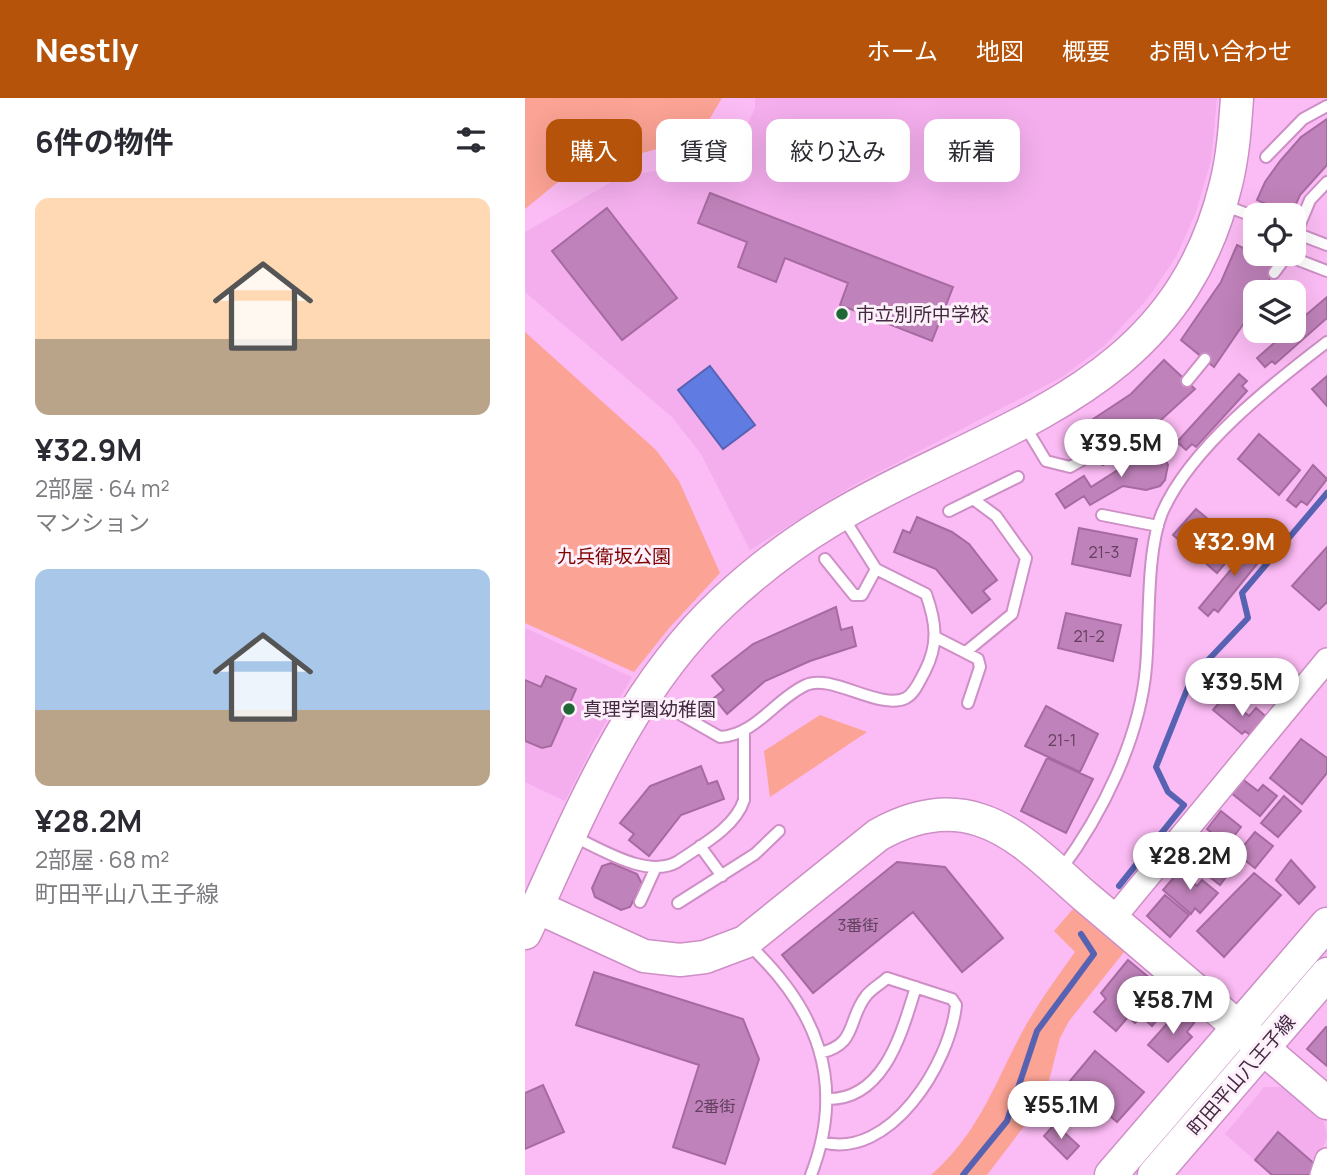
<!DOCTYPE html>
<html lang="ja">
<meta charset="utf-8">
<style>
:root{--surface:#fff;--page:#f7f7f7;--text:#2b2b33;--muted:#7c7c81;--accent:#b45309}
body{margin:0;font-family:Manrope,"Noto Sans JP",sans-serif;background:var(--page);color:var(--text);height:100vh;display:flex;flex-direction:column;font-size:26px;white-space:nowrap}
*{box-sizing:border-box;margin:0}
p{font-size:23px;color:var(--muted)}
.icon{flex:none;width:38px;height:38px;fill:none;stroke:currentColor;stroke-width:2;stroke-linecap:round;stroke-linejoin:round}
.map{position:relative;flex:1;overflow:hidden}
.side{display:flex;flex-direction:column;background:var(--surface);width:525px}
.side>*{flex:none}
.guide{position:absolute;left:21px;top:21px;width:665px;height:63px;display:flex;gap:14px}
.fabs{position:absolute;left:718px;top:105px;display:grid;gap:14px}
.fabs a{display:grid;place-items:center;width:63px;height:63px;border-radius:14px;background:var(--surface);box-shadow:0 7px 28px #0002;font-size:35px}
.price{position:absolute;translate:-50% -60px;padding:0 16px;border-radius:24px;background:#fff;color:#222;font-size:23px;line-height:46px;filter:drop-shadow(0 2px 4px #0008)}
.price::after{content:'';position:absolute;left:50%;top:42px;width:21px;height:16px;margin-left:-10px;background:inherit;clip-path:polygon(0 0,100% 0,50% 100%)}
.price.active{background:var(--accent);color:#fff}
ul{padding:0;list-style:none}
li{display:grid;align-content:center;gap:14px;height:371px;padding:0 35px}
li span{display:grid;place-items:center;height:217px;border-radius:14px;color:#555}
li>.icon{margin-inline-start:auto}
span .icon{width:126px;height:126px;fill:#fffc;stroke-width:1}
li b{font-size:30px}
h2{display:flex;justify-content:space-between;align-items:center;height:84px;padding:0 35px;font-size:30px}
.chip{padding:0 24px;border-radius:14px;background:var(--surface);box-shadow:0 7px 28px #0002;font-size:24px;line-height:63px}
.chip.active{background:var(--accent);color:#fff}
header{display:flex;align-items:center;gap:42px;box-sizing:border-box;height:98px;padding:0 35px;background:var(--accent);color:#fff}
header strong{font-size:33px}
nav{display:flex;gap:38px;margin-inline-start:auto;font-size:24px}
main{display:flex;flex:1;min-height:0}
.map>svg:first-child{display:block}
</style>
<header>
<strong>Nestly</strong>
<nav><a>ホーム</a><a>地図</a><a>概要</a><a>お問い合わせ</a></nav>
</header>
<main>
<section class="side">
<h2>6件の物件<svg class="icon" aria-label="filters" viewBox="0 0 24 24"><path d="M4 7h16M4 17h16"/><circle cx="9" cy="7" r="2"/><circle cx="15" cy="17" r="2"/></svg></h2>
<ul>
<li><span style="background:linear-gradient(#ffd9b3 65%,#b9a48a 0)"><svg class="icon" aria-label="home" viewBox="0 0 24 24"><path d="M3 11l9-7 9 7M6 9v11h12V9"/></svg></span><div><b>¥32.9M</b><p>2部屋 · 64 m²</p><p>マンション</p></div></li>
<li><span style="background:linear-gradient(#a9c7e8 65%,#b9a48a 0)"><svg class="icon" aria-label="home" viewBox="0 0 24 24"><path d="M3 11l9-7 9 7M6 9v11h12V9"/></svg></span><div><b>¥28.2M</b><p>2部屋 · 68 m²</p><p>町田平山八王子線</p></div></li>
</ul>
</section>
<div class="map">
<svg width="802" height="1077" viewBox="0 0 802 1077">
<rect width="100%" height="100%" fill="#fbbbf4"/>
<path fill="#f4aeed" d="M230,0H692L686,62L671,114L651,159L623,200L579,248L537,279L327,388L225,452L176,356L147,319L0,194V134L95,79L169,66L216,40L230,10Z
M0,530L107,579L70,643L40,703L0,684Z
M739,989H757L799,1024L802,1038L792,1068L747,1077L700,1036Z"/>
<path fill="#fba394" d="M0,0H197L174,39L43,76L0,111Z
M0,234L131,352L154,383L195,475L145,529L109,574L0,525Z
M295,617L342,634L245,699L239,653Z
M548,811L599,854L544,923L535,940L519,1002L462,1077H406C456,1033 470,983 501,927C516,901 533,878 550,854L529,833Z"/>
<path fill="#607ce3" stroke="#5763b2" stroke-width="2" d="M185,268L230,327L198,351L153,292Z"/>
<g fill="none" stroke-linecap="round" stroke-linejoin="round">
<path stroke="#5763b2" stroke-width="6" d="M594,788L659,707L643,694L631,669L667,579L723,520L717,495L802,395
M438,1077L482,1023L512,933L569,856L556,836"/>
</g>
<path fill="#bf82ba" stroke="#a66aa0" stroke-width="2" d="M802,21V67L775,97L766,117L732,102L740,84L755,63L776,39Z
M185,95L428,189L407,243L315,207L323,185L260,160L251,184L213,169L222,144L173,125Z
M82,110L152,200L97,242L27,153Z
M712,147L752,167L738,194H730V209L689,269L656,242L696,184Z
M802,199V220L750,266L747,263L740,269L732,260L763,233H768V228Z
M639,262L670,291L605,350L578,367L572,364L553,331L606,296Z
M714,276L722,283L717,288L722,293L671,349L667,346L661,352L652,344Z
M802,278V308L787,291Z
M734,336L775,372L754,397L713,361Z
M632,347L643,367L640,382L635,388L621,392L598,388L565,407L559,398L540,410L531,396L559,378L566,389Z
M788,367L802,381L782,407L776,403L771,409L762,402Z
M671,411L715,448L692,475L648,437Z
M392,419L427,434L444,446L472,482L458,493L465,501L447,515L411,471L369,454L378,432L385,435Z
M554,430L612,441L605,478L547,466Z
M733,439L741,446L737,451L741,455L693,514L689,511L683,518L674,510Z
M802,449V504L794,512L767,488Z
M311,509L316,532L327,529L331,548L285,563L240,583L202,616L189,600L199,592L187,578L228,546Z
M541,515L596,527L588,563L533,550Z
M21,578L51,591L26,648L17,650L0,643V582L16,589Z
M700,598L724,618L731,610L746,623L730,641L720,633L717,636L688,612Z
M521,608L573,636L555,674L500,648Z
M776,641L802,660V675L777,706L745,680Z
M522,660L568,681L541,735L496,713Z
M176,668L183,686L192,683L199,701L156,717L124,758L104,742L109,736L95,725L125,688Z
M716,680L733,693L738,687L752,698L735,718L705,694Z
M759,698L776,713L753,739L736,725Z
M696,713L716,729L702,747L682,731Z
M730,734L748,748L730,770L712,756Z
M681,749L707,771L695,787L667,765Z
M766,762L790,789L774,806L751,782Z
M372,764L420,769L478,840L437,874L388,814L288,895L257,857Z
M86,765L112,776L117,786L105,809L96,812L70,799L67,790L77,768Z
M658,769L665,775L662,779L672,788L677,782L693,795L675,815L670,810L666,816L638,792Z
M729,775L756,797L699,859L672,833Z
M640,797L664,817L645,839L622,818Z
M603,862L650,901L627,928L617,919L610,925L603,919L591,933L569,914L581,901L576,895Z
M69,874L218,921L234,961L200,1066L148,1049L174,967L51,927Z
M656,910L669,925L662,934L667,939L643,964L623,947Z
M801,929H802V968L782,951Z
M570,953L619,994L592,1024L545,983Z
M18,987L39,1034L0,1051V995Z
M530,1026L554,1048L542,1061L519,1038Z
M753,1034L792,1068L784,1077H747L730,1062Z"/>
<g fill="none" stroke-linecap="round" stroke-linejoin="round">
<defs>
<path id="lane" d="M741,59L778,21L802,8
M696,106L730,119
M768,134L802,147
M768,143L785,102L802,84
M763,158L802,173
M749,175L763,156
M662,283L680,261
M500,328L521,363L545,369L566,357
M424,413L493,379
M577,417L633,428
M300,461L329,497H337L351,471
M412,540L453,561L455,569L443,605
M442,553L487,516L501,460L471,418L448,401
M125,599L195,639C231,637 250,601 281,587C306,575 355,613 381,600C390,595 395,582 400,573C414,546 411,524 401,496L351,471L318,419
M47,738C75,750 121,781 152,764C175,748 210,730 219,702V634
M175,748L197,778
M535,773C577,717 615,640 621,569C625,525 621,455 637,415C665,350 747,286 802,244
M115,804L131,769
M153,805L230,756L254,733
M222,845C292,910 322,984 286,1077
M295,955C333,946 322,922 341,898C346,891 356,886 362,880L427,901L431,907C425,965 365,1063 297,1044
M301,1001C360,1003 377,933 391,889"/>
<path id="street" d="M588,821L802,562
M797,1077L802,1062"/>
<path id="secondary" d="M12,809L119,858L155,862L180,859L220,844L353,737C385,719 419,710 455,722C496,735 530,773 562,800C643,868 722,937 802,1005
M0,835C54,719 102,594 197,505C230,474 265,447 303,424C465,326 649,300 701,86C708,58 710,29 712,0
M586,1077L802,826
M629,1077L802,876"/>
</defs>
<use href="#lane" stroke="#cd8fc6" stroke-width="14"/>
<use href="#street" stroke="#cd8fc6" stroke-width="26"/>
<use href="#secondary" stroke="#cd8fc6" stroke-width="35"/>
<use href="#lane" stroke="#fff" stroke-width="10"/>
<use href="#street" stroke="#fff" stroke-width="23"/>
<use href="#secondary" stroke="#fff" stroke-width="32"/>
</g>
<g fill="#1f6836" stroke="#fdf0fb" stroke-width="2.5">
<circle cx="317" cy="216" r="7"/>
<circle cx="44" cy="611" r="7"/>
</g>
<g text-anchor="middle" stroke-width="6" stroke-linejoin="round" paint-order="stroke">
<g font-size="16" fill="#62405f">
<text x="579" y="460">21-3</text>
<text x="564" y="544">21-2</text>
<text x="537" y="648">21-1</text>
<text x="333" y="833">3番街</text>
<text x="190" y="1014">2番街</text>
</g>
<g font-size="19" fill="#432a41" stroke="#fdf0fb" text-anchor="start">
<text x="331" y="223">市立別所中学校</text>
<text x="58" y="618">真理学園幼稚園</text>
</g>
<g font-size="19" fill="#7f0400" stroke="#fdf0fb">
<text x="89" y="465">九兵衛坂公園</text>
</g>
<g font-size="19" fill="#432a41" stroke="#fdf0fb">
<text transform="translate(716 977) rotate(-49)" y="7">町田平山八王子線</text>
</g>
</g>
</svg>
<div class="fabs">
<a><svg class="icon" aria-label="locate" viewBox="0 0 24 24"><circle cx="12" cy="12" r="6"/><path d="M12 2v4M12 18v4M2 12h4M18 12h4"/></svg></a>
<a><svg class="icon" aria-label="layers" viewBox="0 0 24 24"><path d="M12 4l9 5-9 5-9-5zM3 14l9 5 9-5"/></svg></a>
</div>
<b class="price" style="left:596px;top:381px">¥39.5M</b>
<b class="price active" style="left:709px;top:480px">¥32.9M</b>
<b class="price" style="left:717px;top:620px">¥39.5M</b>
<b class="price" style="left:665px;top:794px">¥28.2M</b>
<b class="price" style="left:648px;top:938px">¥58.7M</b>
<b class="price" style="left:536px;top:1043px">¥55.1M</b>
<div class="guide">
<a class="chip active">購入</a>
<a class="chip">賃貸</a>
<a class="chip">絞り込み</a>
<a class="chip">新着</a>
</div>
</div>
</main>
